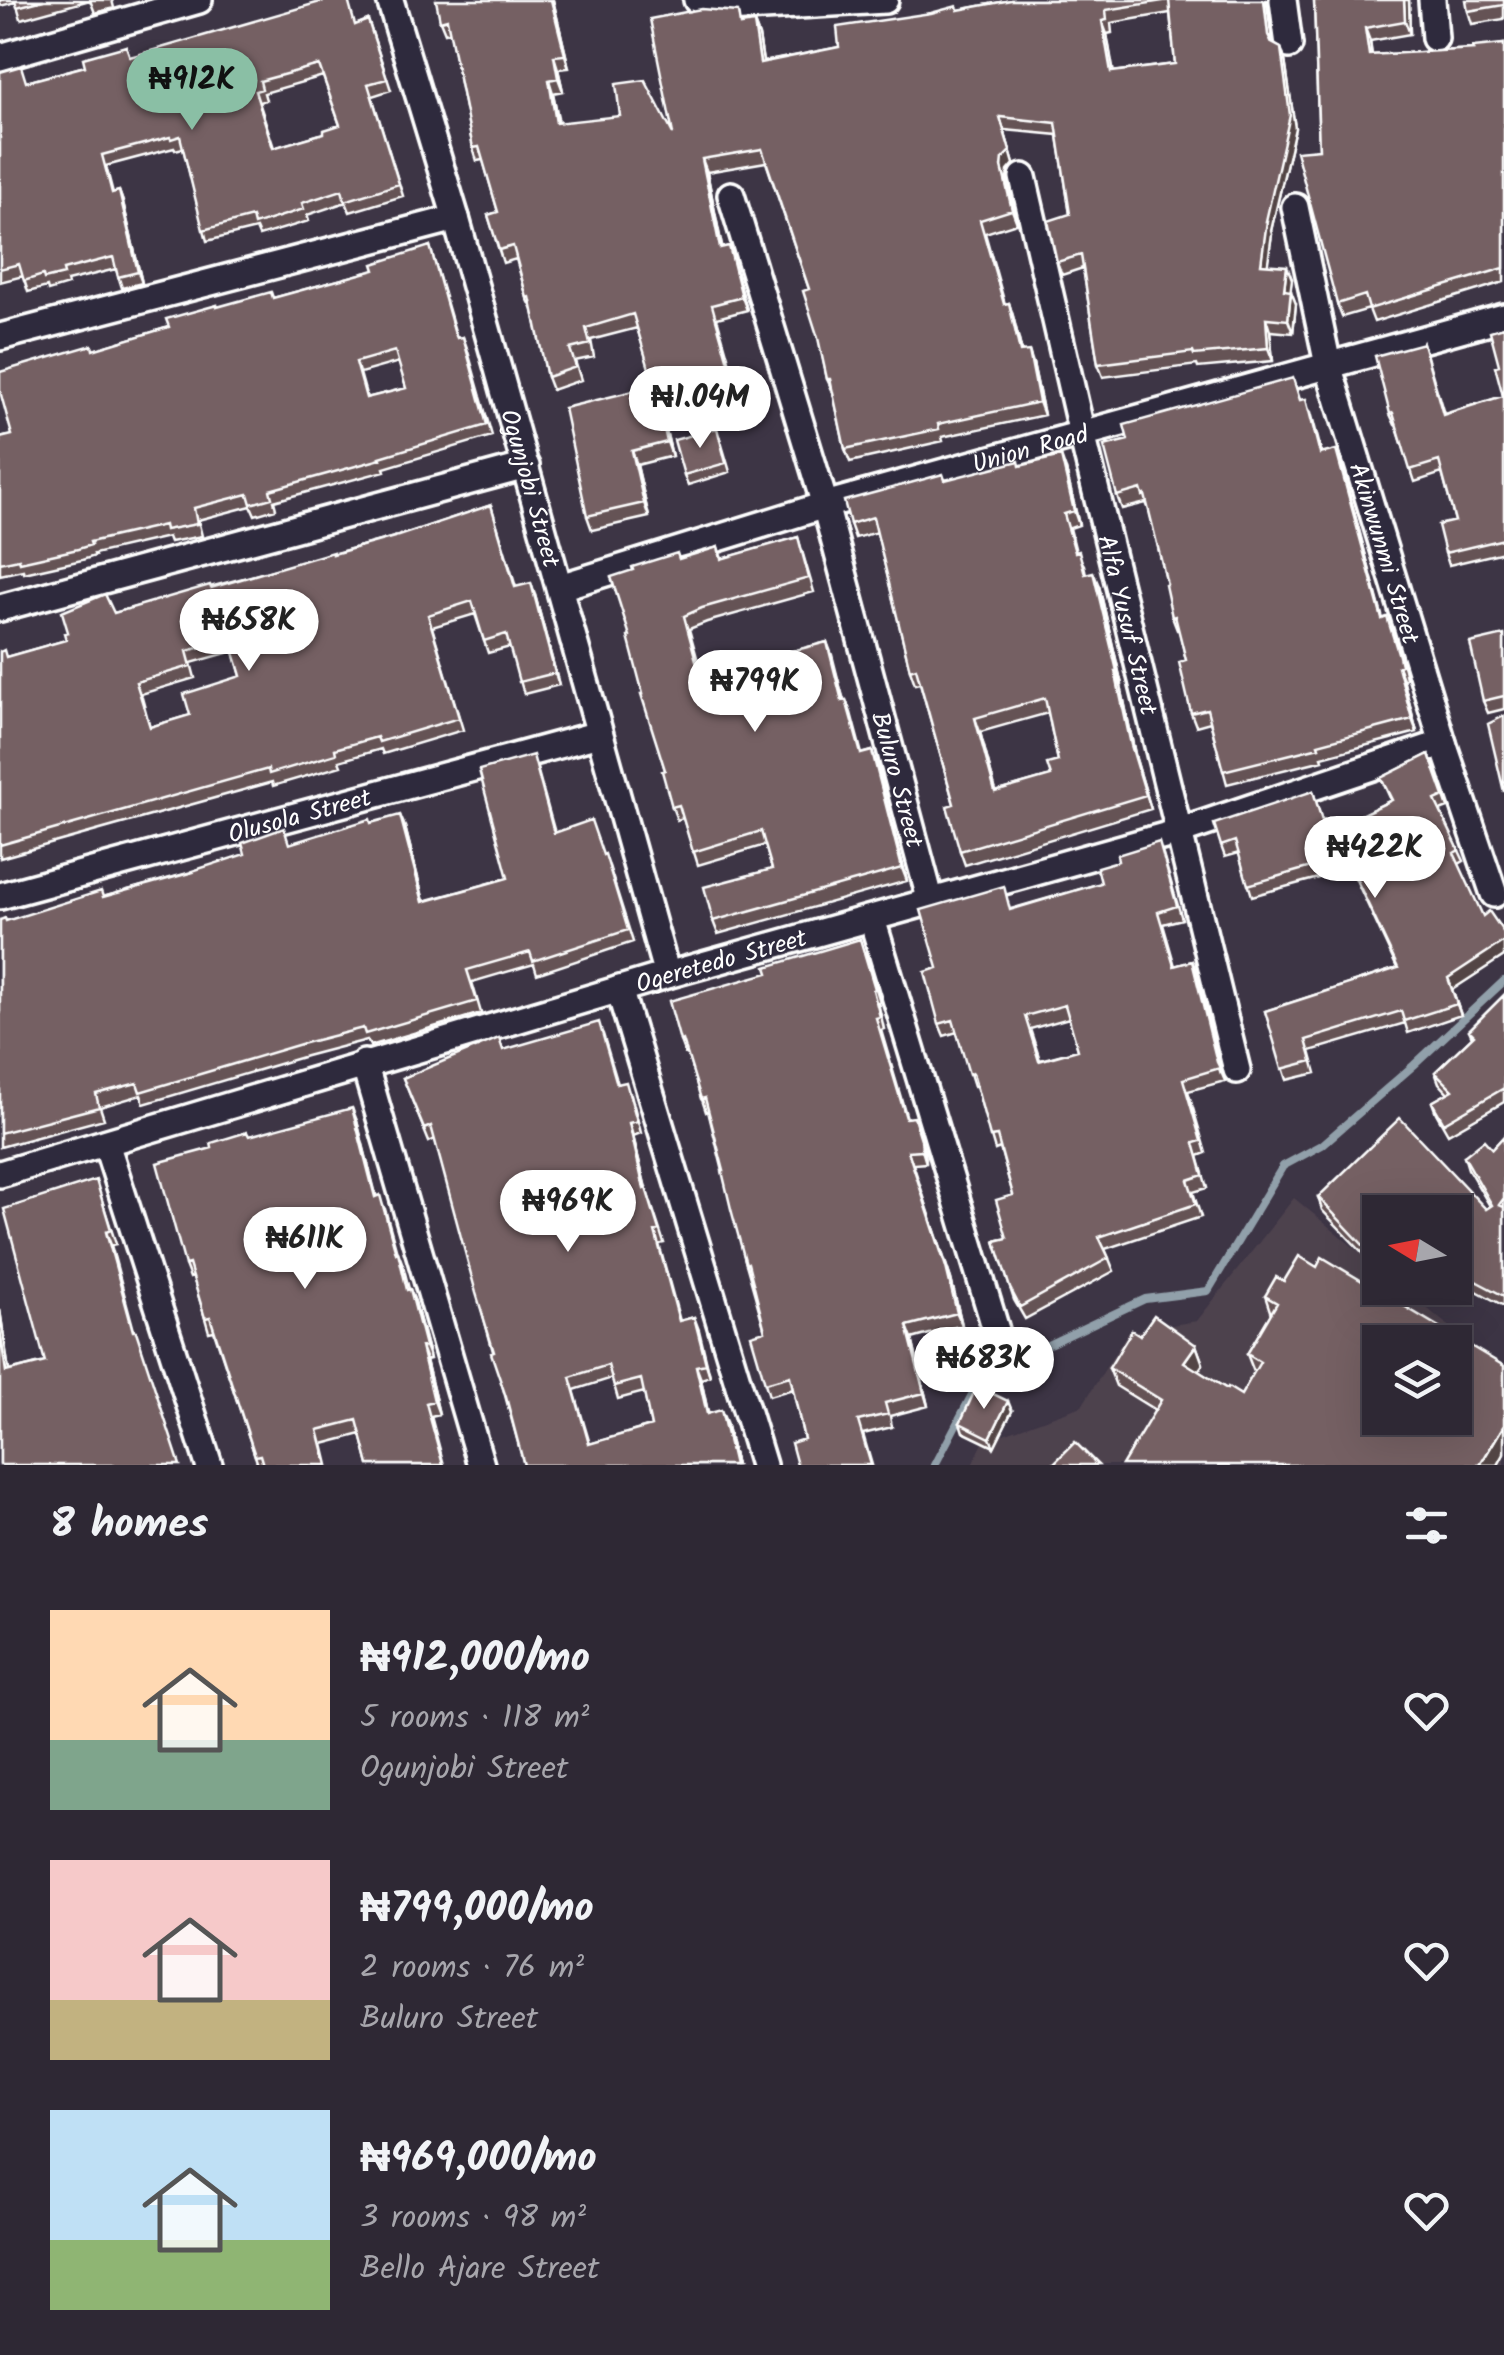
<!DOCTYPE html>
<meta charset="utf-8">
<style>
:root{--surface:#2e2834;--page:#36303c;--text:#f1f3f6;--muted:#a7a6ac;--line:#49444f;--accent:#8abfa5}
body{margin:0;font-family:Kalam,sans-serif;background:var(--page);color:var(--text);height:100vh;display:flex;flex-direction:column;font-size:38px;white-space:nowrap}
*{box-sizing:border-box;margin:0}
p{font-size:32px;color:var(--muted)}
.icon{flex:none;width:55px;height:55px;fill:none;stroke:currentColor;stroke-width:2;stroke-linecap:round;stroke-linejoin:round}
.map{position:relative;height:1465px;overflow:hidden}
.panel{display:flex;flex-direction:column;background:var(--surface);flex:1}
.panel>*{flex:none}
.needle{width:65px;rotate:280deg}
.tools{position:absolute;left:1362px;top:1195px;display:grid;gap:20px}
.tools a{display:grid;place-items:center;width:110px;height:110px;border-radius:0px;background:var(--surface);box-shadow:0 10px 40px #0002,0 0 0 2px var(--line);font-size:50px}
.price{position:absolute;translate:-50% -85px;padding:0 22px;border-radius:35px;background:#fff;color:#222;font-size:32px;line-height:65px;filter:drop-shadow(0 2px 5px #0008)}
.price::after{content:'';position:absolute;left:50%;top:60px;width:30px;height:22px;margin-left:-15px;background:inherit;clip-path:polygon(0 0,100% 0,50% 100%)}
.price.selected{background:var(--accent);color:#111}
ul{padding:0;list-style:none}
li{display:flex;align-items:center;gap:30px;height:250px;padding:0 50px}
li span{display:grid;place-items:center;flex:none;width:280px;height:200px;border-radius:0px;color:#555}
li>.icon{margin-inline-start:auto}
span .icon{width:120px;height:120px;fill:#fffc;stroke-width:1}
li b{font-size:42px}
h2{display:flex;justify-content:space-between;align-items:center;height:120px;padding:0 50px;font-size:42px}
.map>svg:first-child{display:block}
</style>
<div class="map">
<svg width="1504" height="1465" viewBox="0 0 1504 1465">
<rect width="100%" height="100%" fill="#3d3545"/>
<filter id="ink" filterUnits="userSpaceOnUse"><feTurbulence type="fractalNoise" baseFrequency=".01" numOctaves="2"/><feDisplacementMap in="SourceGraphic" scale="20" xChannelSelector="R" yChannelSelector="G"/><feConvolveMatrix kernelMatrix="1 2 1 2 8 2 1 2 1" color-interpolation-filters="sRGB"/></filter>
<g filter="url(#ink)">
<path fill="#4e424e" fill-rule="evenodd" d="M1294,1198L1380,1269V1288H1402L1504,1371V1465H972L984,1441L1082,1406L1128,1332L1197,1321ZM1380,1342H1455V1418H1380Z"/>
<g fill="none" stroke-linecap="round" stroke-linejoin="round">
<path stroke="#91a0aa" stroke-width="8" d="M935,1465L977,1385L1039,1349L1145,1299L1208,1291L1283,1166L1322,1145L1414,1065L1504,981"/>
<defs>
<g id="minor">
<path id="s1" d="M390,0L456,218L667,975"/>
<path d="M697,0L708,6L728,9L885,0"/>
<path d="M1283,0L1289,45"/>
<path d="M1432,0L1435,38"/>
<path d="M0,57L199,0"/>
<path id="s2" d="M1023,177L1082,434L1237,1070"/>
<path id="s3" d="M731,195L825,505L931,902"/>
<path id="s4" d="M1295,207L1328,365L1443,743L1494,894"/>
<path d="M0,337L456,218"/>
<path id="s5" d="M560,587L825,505L1504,317"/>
<path d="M0,608L526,466"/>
<path id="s6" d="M0,896L599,734"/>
<path d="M872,919L996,1330"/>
<path d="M619,989L763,1465"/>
<path d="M364,1063L481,1465"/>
<path d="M106,1143L209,1465"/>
<path id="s7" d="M0,1174L667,975L1179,832L1443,743"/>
</g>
</defs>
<use href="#minor" stroke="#fff" stroke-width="32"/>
<use href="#minor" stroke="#2f2a3d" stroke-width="25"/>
</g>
<path fill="#655355" stroke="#fff" stroke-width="2.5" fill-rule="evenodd" d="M0,0H112L114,8L95,13L90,0L21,19L16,2L0,6Z
M553,0L569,68L558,69L563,91L553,93L559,123L673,134L743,25L754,23L759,36L763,62L839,47L959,10L1011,0H1266L1272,43L1281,48L1285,60L1295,128L1271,231L1272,234L1267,264L1292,279L1290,291L1296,304L1293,333L1270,331L1273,361L1198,368L1197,365L1103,377L1098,364L1083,268L1062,275L1057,262L1070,214L1058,135L1004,130L1014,164L1008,171L1007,180L1017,223L985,233L1005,304L1009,303L1013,316L1022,352L1033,363L1044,415L942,437L943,441L850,462L845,449L833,392L827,379L809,289L766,162L707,172L722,248L729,246L747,310L717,318L733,374L679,390L680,395L660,402L637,328L591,340L594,357L575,361L581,380L552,390L547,377L533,310L527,298L516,259L503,263L488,215L498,212L483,160L477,161L473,148L450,32L445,33L440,21ZM1170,13L1175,64L1113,72L1107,34L1112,33L1111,23Z
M1314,0H1409L1410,34L1370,41L1372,55L1474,49L1504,44V282L1374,322L1369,309L1342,317L1337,304L1319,149Z
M1504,0V19L1472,24L1468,11Z
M368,20L391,90L372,96L403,196L350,212L346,202L307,215L309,221L259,236L256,229L207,241L183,148L175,150L174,148L106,166L113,193L119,191L123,202L142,283L122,288L116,269L67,281L68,285L48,291L47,287L28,292L23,276L0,282V72L27,82L85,66L126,46L130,57L356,25ZM323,76L340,125L324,133L274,148L259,102L266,100L264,93Z
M430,246L457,338L463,337L467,348L492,436L384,468L385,471L274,501L276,509L255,515L251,506L198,520L202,536L170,542L168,537L94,554L95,556L82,560L24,573L23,570L0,575V438L12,435L93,350L169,327L217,307L273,298L375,270ZM399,362L406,388L367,398L360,373Z
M1504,327V552L1449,565L1445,553L1455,521L1442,473L1415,482L1396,425H1395L1390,414L1423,343L1444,414L1503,396L1499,365Z
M654,386L659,400L672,456L637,465L649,517L592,530L587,516Z
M1301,400L1311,412L1322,454L1341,463L1383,619L1392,630L1404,669L1406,678L1403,679L1417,732L1322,757L1323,760L1227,784L1210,722L1196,726L1191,713L1186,660L1179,630H1177L1172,617L1167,584L1149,509L1146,503L1122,509L1117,496Z
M720,438L730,472L688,485L684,475Z
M1021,466L1066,470L1079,525L1070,528L1076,552L1084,565L1086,574L1099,586L1122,685L1121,686L1136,759L1151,809L965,865L960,851L954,804L920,683L915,684L910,670L877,532L855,538L850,524L946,480ZM1048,713L1058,761L1051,776L996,792L980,732Z
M491,505L516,587L535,595L559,685L524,694L510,647L488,653L475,614L432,627L463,730L383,754L381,749L339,761L341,766L273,786L272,782L0,858V652L6,657L66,640L114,613L398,536ZM234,651L241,676L190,715L150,727L141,694L195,678L191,663Z
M798,537L814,592L707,622L689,629L702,675L827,642L844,700H846L851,713L862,754L872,751L877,764L907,881L718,934L713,921L772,869L765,845L698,865L683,818L677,820L672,807L665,770L643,694L630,636L633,570L718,547L722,559Z
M1504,635V709L1488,713L1483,701Z
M1429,754L1448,808L1440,811L1464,861L1459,864L1452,990L1461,1015L1408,1033L1405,1023L1310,1051L1316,1073L1287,1080L1265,1011L1397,968L1351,869L1252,896L1239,853L1225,857L1221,846L1313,791L1322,821L1332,829L1391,800L1381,778Z
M537,768L555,833L603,855L609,866L633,942L537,974L534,964L472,982L481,1013L370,1046L367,1040L306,1056L144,1104L141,1095L100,1107L104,1119L0,1147V920L6,921L103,897L290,844L371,823L405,827L424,901L508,878Z
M1163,855L1182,919L1163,924L1175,966L1192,961L1197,973L1219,1067L1225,1081L1188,1091L1206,1153L1198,1156L1207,1188L1193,1192L1201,1217L1105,1249L1114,1271L1025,1319L1014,1300L995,1241L1007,1238L1013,1195L1000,1148L995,1150L976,1086H974L957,1032L944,1036L939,1024L938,968L1011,909L1101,883ZM1069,1018L1078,1050L1040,1060L1030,1029Z
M865,952L880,1002H878L884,1029L881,1030L907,1118L925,1152L926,1163L913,1164L951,1279L962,1325L912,1339L928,1406L890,1416L892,1427L863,1434L872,1465H797L804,1439L793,1389L769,1396L765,1383V1331L746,1264L708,1111L706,1112L687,1053L685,1054L680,1041Z
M1504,995V1102L1448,1134L1436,1113L1432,1102L1448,1093L1439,1083L1435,1072L1472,1037L1469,1030Z
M603,1034L618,1084L631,1094L641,1133L633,1136L646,1188L664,1243L659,1244L680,1321L694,1317L710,1376L701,1379L708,1413L726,1422L736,1465H524L435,1139L429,1142L403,1078ZM612,1378L618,1399L644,1392L651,1426L590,1444L574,1390Z
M357,1121L376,1196L385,1209L397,1252H398L403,1265L409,1289L415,1302L430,1359L426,1360L439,1414L431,1416L444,1465H369L361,1434L323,1444L328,1465H258L214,1331L209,1332L193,1277L190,1278L185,1265L249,1136Z
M1504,1136V1306L1475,1290L1471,1276L1455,1264V1212H1380V1271L1322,1210L1318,1197L1486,1209L1490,1206L1468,1169L1464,1156L1492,1149Z
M100,1194L116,1244L111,1245L0,1465V1310L9,1371L45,1362Z
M1317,1267L1504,1366V1454L1498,1465L1155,1410L1116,1386L1109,1368L1140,1335L1196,1345L1203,1364L1198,1371L1227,1389L1241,1395L1254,1372L1247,1354L1271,1314L1265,1296L1284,1281Z
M1012,1411L994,1447L963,1432L960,1423Z"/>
<path fill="#524445" stroke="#fff" stroke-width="2.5" d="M551,0H553L569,68L565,55Z
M1264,0H1266L1267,4L1273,48L1268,35Z
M1404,0H1409L1410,34L1405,21Z
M1102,21L1107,34L1116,85L1111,72Z
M754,23L759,36L765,75L760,63Z
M1365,28L1370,41L1373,68L1369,55Z
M1281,48L1285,60L1295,128L1271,231L1272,234L1266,276L1261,264Z
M554,56L558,69L563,91L558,78Z
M549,80L553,93L561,136L556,123Z
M1000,117L1014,164L1008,171L1007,180L1017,223L1012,210L1002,167Z
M702,159L707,172L725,261L720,248Z
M119,191L123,202L142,283L138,272Z
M729,246L733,259L747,310L742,297Z
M1287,266L1292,279L1289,303L1284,290Z
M1291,291L1296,304L1293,333L1288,320Z
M1009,303L1013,316L1025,365L1020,352Z
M1266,318L1270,331L1273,361L1268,348Z
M1029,351L1033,363L1044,415L1039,402Z
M654,386L659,400L672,456L667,442Z
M1336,450L1341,463L1386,632L1382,619Z
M632,451L637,465L649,517L644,503Z
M1061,456L1066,470L1079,525L1074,511Z
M1093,572L1099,586L1122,685L1117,671Z
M531,583L535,595L559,685L555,673Z
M827,642L832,655L847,714L842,701Z
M1398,666L1403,679L1417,732L1412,719Z
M1115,671L1121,686L1136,759L1151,809L1131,745Z
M975,718L980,732L1000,806L995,792Z
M872,751L877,764L907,881L902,868Z
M400,815L405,827L427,914L423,902Z
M1504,933V956L1452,990L1461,1015L1448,978Z
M1192,961L1197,973L1221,1074L1217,1062Z
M352,1108L357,1121L380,1210L375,1197Z
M914,1117L925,1152L926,1163L922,1150Z
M629,1123L633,1136L649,1201L644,1189Z
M908,1151L951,1279L962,1325L957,1313Z
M106,1232L111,1245L138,1345L133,1331Z
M410,1289L415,1302L430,1359L425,1346Z
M0,1310L11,1386L6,1372L0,1331Z
M694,1317L699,1330L710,1376L706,1364Z
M907,1326L912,1339L928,1406L924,1393Z
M1196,1345L1203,1364L1191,1381L1184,1362Z
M421,1347L426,1360L439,1414L434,1401Z
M696,1366L701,1379L711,1426L707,1414Z
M1008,1401L1012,1411L994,1447L990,1438Z
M721,1410L726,1422L736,1465H734Z
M1504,1425V1454L1498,1465H1480Z"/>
<path fill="#756163" stroke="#fff" stroke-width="2.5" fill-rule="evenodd" d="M15,0H44L17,7Z
M327,0H348L355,25L368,20L387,79L368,84L399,184L345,201L342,190L302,203L304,209L254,225L252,217L203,230L180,136L171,139L170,137L102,155L112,193L119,191L138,272L118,277L113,257L63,270L64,274L44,279L43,275L24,281L19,264L0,269V72L21,66L26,82L85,66L83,58L126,46L130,57ZM319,65L340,125L324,130V133L273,148L255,91L262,89L260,81Z
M436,0H551L565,55L554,56L558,78L549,80L556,123L620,116L616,84L645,80L673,134L650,19L701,9L738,12L740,25L754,23L760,63L839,47L837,27L931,13L957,6L958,10L1011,0H1169L1106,10L1107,20L1102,21L1111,72L1175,64L1169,0H1264L1268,35L1272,43L1281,48L1290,115L1266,221H1267L1261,264L1287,266L1284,290L1291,291L1288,320L1266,318L1268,348L1194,355L1193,352L1098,364L1081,255L1057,262L1048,221L1070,214L1056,123L1000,117L1010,151L1003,158L1002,167L1012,210L980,220L1004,304L1009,303L1020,352L1029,351L1039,402L938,424L939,429L845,449L830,379H827L818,338L803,291L809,289L762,149L702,159L720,248L729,246L742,297L712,305L728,362L674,377L675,383L655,389L633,314L586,328L590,344L570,349L576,367L547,377L530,297L527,298L513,246L499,250L488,215L498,212L479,147L473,148L447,19L440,21Z
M1314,0H1404L1405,21L1365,28L1369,55L1474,49L1473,47L1504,44V268L1369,309L1365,295L1337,304L1296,151L1319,149Z
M1466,0H1504V5L1468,11Z
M430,246L454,331L457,338L463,337L487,425L380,457L381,459L270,490L272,498L251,504L248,494L194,508L197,524L165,530L164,525L90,542L91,545L78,549L20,562L19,559L0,563V438L12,435L0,391V372L92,345L93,350L169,327L166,319L217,305V307L271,292L273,298L375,270L373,264ZM395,351L406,388L366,398L356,362Z
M1504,327V539L1445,553L1438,525L1455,521L1439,461L1410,470L1393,413L1390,414L1375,356L1423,343L1443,415L1503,396L1495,366L1499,365L1490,331Z
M1293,378L1300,400L1306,399L1320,454L1336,450L1382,619L1387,617L1399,656L1401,665L1398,666L1412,719L1318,744L1319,747L1223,771L1207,709L1191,713L1179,662L1186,660L1175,616L1172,617L1165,585L1167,584L1145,495L1143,496L1141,489L1117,496L1104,446L1128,440L1124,425Z
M654,386L667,442L632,451L644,503L587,516L564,408Z
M717,428L726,463L684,475L674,440Z
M1061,456L1074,511L1064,514L1075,552L1079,551L1085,574L1093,572L1117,671H1115L1131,745L1146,795L960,851L947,806L954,804L916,668L910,670L873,517L850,524L844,501L943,474L945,480L1019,461L1020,466ZM1045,698L1058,761L1047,764L1051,776L995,792L975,718Z
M491,505L515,587L531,583L555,673L519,682L506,634L484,641L472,601L428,615L459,718L379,742L377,737L335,749L336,754L269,774L268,769L0,845V652L4,650L6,657L66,640L64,633L68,632L62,612L105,594L114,613L210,585L211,588L333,552V554L398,536ZM230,639L241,676L184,694L190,715L150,727L136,682L191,666L187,651Z
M798,537L809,578L702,608L684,616L700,675L827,642L842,701L846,700L861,754L872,751L902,868L713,921L704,887L772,869L761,831L693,852L679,805L672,807L662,771L665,770L641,694H643L628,637L630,636L611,577L633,570L632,567L677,553L679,559L718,547L721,559Z
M1504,635V696L1483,701L1470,643Z
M1504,716V792L1488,724Z
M1429,754L1444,796L1435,800L1459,850L1454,853L1483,916L1489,911L1504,933V941L1448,978L1457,1004L1404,1021L1401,1011L1306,1040L1312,1061L1282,1069L1265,1011L1398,968L1346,857L1248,885L1235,841L1221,846L1214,824L1313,791L1322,821L1329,819L1332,829L1392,800L1381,778Z
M533,755L554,833L591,820L603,855L605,854L628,930L533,961L530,952L467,970L477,1001L365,1034L363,1028L301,1044L140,1092L137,1083L96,1094L99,1107L0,1133V920L5,918L6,921L101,891L103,897L193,872L192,871L245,854L242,843L284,828L289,844L370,819L371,823L400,815L423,902L508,878L479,770Z
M1159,842L1177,906L1158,912L1174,966L1192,961L1217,1062L1220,1068L1183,1079L1201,1141L1194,1143L1203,1175L1188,1180L1196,1204L1099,1237L1109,1258L1020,1307L1010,1288L995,1241L1007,1238L996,1200L1013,1195L997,1136L990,1137L973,1073L969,1074L953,1020L939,1024L925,972L938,968L921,910L1004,886L1010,910L1101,883L1097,867L1118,861L1117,855ZM1065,1005L1078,1050L1039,1061L1025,1016Z
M860,939L875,989L873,990L880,1017L876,1018L906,1118L914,1117L921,1139L922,1150L908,1151L946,1267L957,1313L907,1326L924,1393L885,1403L888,1414L858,1421L871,1465H797L791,1443L804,1439L790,1376L765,1383L751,1335L765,1331L748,1263L746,1264L731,1209L722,1171H724L705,1098L701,1099L683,1040L680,1041L669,1001L768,973L766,967Z
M1504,995V1088L1444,1123L1432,1102L1453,1090L1435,1072L1474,1035L1469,1030Z
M599,1022L617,1084L626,1082L637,1121L629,1123L644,1189L646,1188L659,1230L655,1231L679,1321L694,1317L706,1364L696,1366L707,1414L721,1410L734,1465H524L506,1397L491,1353L494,1352L476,1293L431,1126L424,1129L403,1078L499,1038L503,1050ZM608,1365L614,1386L641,1379L651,1426L589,1444L570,1377Z
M352,1108L375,1197L380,1195L396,1253L398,1252L407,1290L410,1289L425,1346L421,1347L434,1401L426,1403L443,1465H369L357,1420L318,1430L327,1465H263L260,1455L255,1456L210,1317L205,1318L189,1264L185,1265L157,1163L212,1148L211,1143L247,1132L249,1136Z
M1400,1118L1486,1209L1492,1205L1464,1156L1484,1140L1492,1149L1504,1136V1198L1499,1205L1504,1207V1296L1470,1278L1474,1270L1455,1255V1212H1380V1263L1318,1197Z
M96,1180L111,1230L106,1232L133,1331H136L180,1465H0V1331L6,1372L45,1362L4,1209Z
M1299,1256L1317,1267L1322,1257L1504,1366V1425L1480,1465H1122L1161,1400L1109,1368L1132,1330L1140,1335L1154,1315L1196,1345L1184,1362L1227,1389L1228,1387L1241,1395L1260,1362L1247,1354L1277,1303L1265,1296L1276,1277L1284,1281ZM1380,1342H1455V1418H1380Z
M977,1386L1008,1401L990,1438L960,1423Z
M1075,1442L1098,1465H1052Z"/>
</g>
<g text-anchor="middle" stroke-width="8" stroke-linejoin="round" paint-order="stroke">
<g font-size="25" fill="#fff" stroke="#2f2a3d">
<text dy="9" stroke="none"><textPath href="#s5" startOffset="490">Union Road</textPath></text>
<text dy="9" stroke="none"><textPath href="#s1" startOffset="508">Ogunjobi Street</textPath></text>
<text dy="9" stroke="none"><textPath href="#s4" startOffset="358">Akinwunmi Street</textPath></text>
<text dy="9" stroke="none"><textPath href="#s2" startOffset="460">Alfa Yusuf Street</textPath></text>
<text dy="9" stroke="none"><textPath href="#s3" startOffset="608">Buluro Street</textPath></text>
<text dy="9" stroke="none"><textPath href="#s6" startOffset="310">Olusola Street</textPath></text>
<text dy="9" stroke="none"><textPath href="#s7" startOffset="752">Ogeretedo Street</textPath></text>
</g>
</g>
</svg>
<div class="tools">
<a><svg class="needle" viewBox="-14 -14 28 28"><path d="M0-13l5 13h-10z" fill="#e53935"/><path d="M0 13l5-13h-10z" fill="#a7a6ac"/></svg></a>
<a><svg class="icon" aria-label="layers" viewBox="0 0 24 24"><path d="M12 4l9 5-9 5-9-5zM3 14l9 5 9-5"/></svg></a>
</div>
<b class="price selected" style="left:192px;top:133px">₦912K</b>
<b class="price" style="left:700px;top:451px">₦1.04M</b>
<b class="price" style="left:249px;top:674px">₦658K</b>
<b class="price" style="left:755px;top:735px">₦799K</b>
<b class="price" style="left:1375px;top:901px">₦422K</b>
<b class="price" style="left:568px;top:1255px">₦969K</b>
<b class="price" style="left:305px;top:1292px">₦611K</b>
<b class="price" style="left:984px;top:1412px">₦683K</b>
</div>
<section class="panel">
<h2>8 homes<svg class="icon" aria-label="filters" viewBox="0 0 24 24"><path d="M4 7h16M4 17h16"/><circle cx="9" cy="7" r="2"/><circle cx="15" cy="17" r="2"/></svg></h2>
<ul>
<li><span style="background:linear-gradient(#ffd9b3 65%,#7fa58c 0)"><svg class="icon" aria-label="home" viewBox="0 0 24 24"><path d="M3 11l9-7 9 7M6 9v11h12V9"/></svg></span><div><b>₦912,000/mo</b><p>5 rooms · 118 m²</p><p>Ogunjobi Street</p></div><svg class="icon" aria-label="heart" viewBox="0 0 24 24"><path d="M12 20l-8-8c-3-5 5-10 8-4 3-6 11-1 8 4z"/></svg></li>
<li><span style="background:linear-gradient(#f6c9c9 70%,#c2b280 0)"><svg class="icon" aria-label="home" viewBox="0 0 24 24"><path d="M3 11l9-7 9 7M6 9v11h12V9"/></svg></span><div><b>₦799,000/mo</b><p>2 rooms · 76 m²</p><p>Buluro Street</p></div><svg class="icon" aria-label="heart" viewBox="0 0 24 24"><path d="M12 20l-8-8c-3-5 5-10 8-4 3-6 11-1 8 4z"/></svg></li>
<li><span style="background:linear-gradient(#bfe0f5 65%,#8fb573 0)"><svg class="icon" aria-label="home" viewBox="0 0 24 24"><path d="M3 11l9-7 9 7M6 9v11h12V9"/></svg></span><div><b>₦969,000/mo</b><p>3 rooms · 98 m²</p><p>Bello Ajare Street</p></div><svg class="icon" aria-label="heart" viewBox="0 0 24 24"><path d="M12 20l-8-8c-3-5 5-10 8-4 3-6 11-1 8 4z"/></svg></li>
</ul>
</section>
